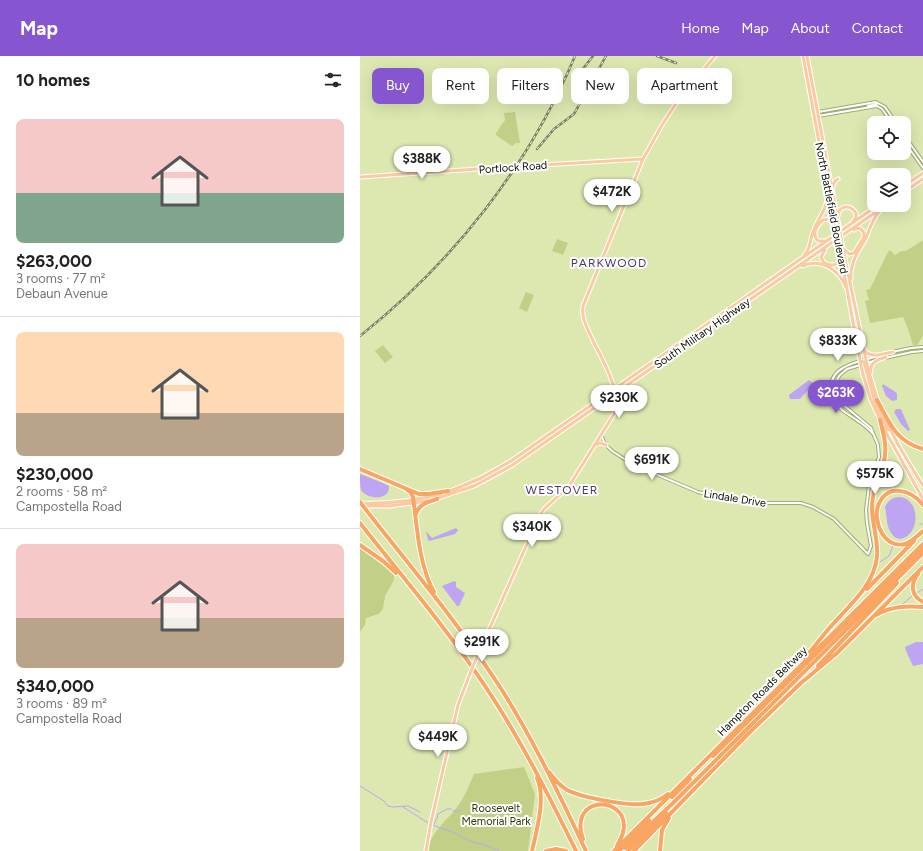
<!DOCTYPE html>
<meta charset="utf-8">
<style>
:root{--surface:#fff;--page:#f6f6f6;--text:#222;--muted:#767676;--line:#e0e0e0;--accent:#8556cf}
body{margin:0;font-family:Figtree,sans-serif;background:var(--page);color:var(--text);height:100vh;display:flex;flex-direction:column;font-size:15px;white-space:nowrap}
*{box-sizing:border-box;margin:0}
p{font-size:13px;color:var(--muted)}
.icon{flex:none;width:22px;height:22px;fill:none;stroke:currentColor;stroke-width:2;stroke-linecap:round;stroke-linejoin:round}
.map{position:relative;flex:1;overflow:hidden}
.drawer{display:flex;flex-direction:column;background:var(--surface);width:360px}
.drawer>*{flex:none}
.top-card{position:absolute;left:12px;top:12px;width:380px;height:36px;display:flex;gap:8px}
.controls{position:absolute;left:507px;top:60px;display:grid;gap:8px}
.controls a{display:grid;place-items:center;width:44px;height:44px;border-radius:8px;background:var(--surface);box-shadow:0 4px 16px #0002;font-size:20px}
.price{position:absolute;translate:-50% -34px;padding:0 9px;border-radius:14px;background:#fff;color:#222;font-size:13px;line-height:26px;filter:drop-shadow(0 1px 2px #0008)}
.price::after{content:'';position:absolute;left:50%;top:24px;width:12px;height:9px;margin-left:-6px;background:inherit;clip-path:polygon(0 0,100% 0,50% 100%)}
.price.current{background:var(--accent);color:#fff}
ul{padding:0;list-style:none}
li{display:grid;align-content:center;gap:8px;height:212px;padding:0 16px}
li+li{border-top:1px solid var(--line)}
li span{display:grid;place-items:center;height:124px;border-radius:8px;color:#555}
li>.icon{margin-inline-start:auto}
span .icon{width:72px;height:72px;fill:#fffc;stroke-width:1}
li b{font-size:17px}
h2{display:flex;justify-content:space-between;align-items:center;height:48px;padding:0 16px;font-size:17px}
.pill{padding:0 14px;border-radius:8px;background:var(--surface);box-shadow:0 4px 16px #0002;font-size:14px;line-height:36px}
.pill.current{background:var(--accent);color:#fff}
header{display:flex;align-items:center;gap:24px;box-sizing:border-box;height:56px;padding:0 20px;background:var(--accent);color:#fff}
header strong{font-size:19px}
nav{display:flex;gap:22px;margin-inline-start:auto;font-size:14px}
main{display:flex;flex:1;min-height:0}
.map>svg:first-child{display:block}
</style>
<header>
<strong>Map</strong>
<nav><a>Home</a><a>Map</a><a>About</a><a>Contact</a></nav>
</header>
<main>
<section class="drawer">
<h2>10 homes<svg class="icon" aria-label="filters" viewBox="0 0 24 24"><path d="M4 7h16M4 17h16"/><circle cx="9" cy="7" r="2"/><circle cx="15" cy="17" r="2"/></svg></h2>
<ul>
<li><span style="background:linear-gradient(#f6c9c9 60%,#7fa58c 0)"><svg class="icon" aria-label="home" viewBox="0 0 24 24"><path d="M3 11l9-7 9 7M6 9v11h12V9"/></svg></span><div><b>$263,000</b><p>3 rooms · 77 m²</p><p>Debaun Avenue</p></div></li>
<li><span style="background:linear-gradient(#ffd9b3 65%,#b9a48a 0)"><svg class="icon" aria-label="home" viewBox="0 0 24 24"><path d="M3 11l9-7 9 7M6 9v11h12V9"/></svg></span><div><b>$230,000</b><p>2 rooms · 58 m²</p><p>Campostella Road</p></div></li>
<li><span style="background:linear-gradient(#f6c9c9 60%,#b9a48a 0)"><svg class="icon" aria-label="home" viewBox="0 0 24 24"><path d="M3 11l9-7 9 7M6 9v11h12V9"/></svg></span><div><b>$340,000</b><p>3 rooms · 89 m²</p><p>Campostella Road</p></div></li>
</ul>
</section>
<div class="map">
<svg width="563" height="795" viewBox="0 0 563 795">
<rect width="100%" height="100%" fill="#dce8b0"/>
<path fill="#c1d086" d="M153,28H171L170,40L163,48H151V30Z
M155,56L160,87H156L152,90L136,79V77L145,64L144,57Z
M197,183L208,187L203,199L192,195Z
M563,184V280L557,289H553L547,270L543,261L510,267L505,245L509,244L506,234L510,233L528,196L530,194L535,199L541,195H546Z
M166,236L174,239L167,256L159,252Z
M23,289L33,301L25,307L15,295Z
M0,492L34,518V524L25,540L23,553L19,558L6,562L5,569L0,576Z
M164,711L175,738L168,795H68C70,776 87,765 97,751C105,741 109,729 114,718Z"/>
<path fill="#bea5f3" d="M449,324L454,328V331L451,333H449L440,343H430L429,339Z
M523,328L537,337V344L532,345L526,340L522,330Z
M539,353H541L550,374L548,375L541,368L534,356L536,353Z
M0,418L23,427L29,430C30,446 6,443 1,434C0,430 0,423 0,418Z
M541,441C546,442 550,445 553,450C563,473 541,492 532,478C526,471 527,460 525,451C528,444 533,441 541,441Z
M96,472L98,474L95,478L69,485L68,484L66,475L72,482Z
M96,526V531L105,537L99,550H97L82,530L94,525Z
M556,586H563V608L553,610L546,595L545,591Z"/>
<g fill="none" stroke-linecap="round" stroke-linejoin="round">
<path stroke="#bea5f3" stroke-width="1" d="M531,431L532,417L538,409
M560,468H562
M520,506L529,500L533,490
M557,537L563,533
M543,548L552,540
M0,730L24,745L28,750L33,751L48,750L60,756
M43,751L68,767
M93,755H100
M74,768L77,762L78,758L87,753H91
M72,769L93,776L110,785L125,789L139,795"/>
<defs>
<path id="minor" d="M508,50L517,48
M458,56L516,46L525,51L536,67
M458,60L517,50L522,53L532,67
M544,79L563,106
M544,85L563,112
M532,296L551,292L563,291
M525,302L552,296L563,295
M241,379L245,388L252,395L272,408L338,436L351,439L397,447H441L453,451L474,463L508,498L511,490L507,467L506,454L509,430L519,401L518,389L511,372L480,346L475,339L474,332L479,320L487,313L517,304
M514,379C506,368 492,362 482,354C476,348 471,341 471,332C470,309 501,305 518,300"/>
<path id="major" d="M443,0L475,172
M447,0L479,170
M0,121L133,112L283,103
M473,130L475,125L478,123
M544,130L563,117
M544,136L563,123
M478,160C479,149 490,148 496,157V162L493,165
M465,185H458C451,178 457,169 463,164C469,162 472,165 474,170
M482,188L508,313L518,346
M479,190L502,315L510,342L520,364
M484,193L489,198L494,197L504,181V177L501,173L497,172L494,174
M465,194L461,201L464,207C471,210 478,211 480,201
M444,200C452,190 449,186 453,176C458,161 467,155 468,137
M442,210C461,202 478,213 486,231
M491,223C490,206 498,196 506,182C510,172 512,164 519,156
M505,295C512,303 524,297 533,296
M500,305L504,306L515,346L528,374
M511,316C509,306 518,304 526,301
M525,362C535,386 550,408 563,430
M523,371L563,443
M235,389L240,387L246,389
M88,436L121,422L151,405L518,149
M75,443L114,430L151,410L526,149
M1,447C28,448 55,445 80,438
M0,450H29L68,445
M120,594L179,461L184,453L209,430L254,358C255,352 257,346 256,340C254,326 240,298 233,285C228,273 221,263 223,250L283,103L302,69L317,46L355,0
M66,795L71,766L98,649L111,615"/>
<path id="highway" d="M517,344C530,367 535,385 563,393
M0,413L59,438H68L88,435
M46,433L50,436L53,441C57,470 59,510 74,536
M563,449C551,434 527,426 518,450C513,466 524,493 545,488C552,486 557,480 563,475
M56,458C59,448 68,446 77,443
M10,459C55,516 101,571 140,631C173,683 200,740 226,795
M0,467C44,523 90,576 129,636C162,686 189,740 216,795
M0,489L23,505L36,517
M558,518C550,528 551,540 563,546
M507,533L554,485
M516,559C531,550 547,550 563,551
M445,602C454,591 463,579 472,569C490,549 514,529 517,501C519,481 509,463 513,441C514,429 520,420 523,409C528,393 524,379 520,364
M458,610L537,527
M353,700L563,492
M189,716C194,723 199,729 207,734C220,741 267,750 283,748C292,747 301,744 308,738
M312,741L330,723
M223,783C208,740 264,739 264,770C264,778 260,784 257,790
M265,792L312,748L563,497
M172,795C177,773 186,742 177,722
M186,795L196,793L206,795
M254,795L563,488
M259,795L289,764
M268,795L306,757
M274,795L390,676L441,627L477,597L563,511
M300,795L302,774L309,762"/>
</defs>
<use href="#minor" stroke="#a0ab75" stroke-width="4"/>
<use href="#major" stroke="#fff" stroke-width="5"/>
<use href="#highway" stroke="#fff" stroke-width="6"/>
<use href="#minor" stroke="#fff" stroke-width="2"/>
<use href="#major" stroke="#fbcaa1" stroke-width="3"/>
<use href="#highway" stroke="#f9a663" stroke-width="4"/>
<defs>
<path id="rail" d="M297,0L316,7
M222,14L233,0
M177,93L194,73L214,58L246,0
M0,280C93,206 169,110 215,0"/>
</defs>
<use href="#rail" stroke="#7a825e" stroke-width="2.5"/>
<use href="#rail" stroke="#fff" stroke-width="1" stroke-dasharray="3" stroke-linecap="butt"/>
<defs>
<path id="major-bridge" d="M479,170L482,188
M475,172L479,190
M111,615L120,594"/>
<path id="highway-bridge" d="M0,446L10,459"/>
</defs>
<use href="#major-bridge" stroke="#fff" stroke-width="5" stroke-linecap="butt"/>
<use href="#highway-bridge" stroke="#fff" stroke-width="6" stroke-linecap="butt"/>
<use href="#major-bridge" stroke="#fbcaa1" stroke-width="3"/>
<use href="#highway-bridge" stroke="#f9a663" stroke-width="4"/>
</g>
<g text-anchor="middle" stroke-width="4" stroke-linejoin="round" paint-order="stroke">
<g font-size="11" fill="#0a0d00" stroke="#fff">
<text transform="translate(153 111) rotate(-4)" y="4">Portlock Road</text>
<text transform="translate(472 152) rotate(79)" y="4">North Battlefield Boulevard</text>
<text transform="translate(342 277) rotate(-35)" y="4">South Military Highway</text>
<text transform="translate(375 442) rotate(9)" y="4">Lindale Drive</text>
<text transform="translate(402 635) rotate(-45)" y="4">Hampton Roads Beltway</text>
</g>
<g font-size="11" fill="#313809" stroke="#fff">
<text x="136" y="756">Roosevelt<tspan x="136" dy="13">Memorial Park</tspan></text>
</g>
<g font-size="12" letter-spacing="1" fill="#4c3672" stroke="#fff">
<text x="249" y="211">PARKWOOD</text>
<text x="202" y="438">WESTOVER</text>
</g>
</g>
</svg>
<div class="controls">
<a><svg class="icon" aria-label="locate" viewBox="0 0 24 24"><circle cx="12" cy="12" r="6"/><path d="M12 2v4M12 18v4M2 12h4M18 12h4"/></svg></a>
<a><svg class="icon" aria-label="layers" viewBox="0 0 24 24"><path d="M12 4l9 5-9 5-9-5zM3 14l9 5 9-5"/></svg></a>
</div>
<b class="price" style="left:62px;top:124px">$388K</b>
<b class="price" style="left:252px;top:157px">$472K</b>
<b class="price" style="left:478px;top:306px">$833K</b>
<b class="price current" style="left:476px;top:358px">$263K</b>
<b class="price" style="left:259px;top:363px">$230K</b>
<b class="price" style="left:292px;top:425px">$691K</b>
<b class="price" style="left:515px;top:439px">$575K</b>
<b class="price" style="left:172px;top:492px">$340K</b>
<b class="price" style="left:122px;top:607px">$291K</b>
<b class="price" style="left:78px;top:702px">$449K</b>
<div class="top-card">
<a class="pill current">Buy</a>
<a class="pill">Rent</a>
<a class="pill">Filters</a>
<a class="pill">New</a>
<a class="pill">Apartment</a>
</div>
</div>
</main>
